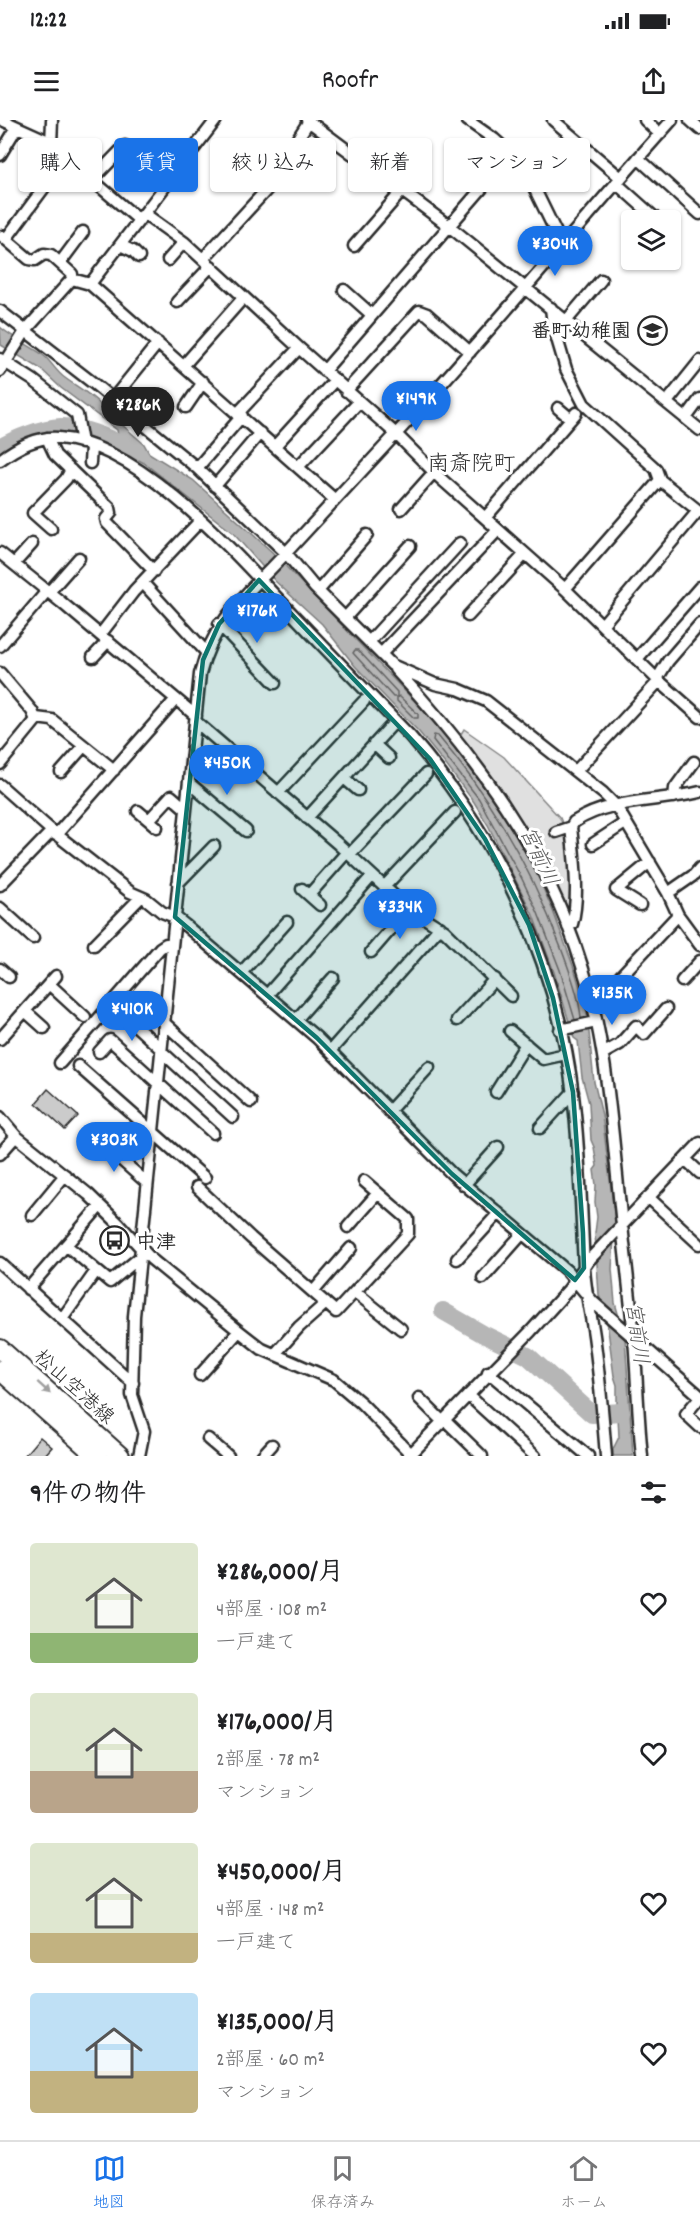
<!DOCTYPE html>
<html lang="ja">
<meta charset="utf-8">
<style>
:root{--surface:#fff;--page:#f2f2f2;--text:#202124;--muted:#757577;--line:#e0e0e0;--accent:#1a73e8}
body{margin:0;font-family:Dekko,"Klee One",sans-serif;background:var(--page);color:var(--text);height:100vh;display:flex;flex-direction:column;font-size:22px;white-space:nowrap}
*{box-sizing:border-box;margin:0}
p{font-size:20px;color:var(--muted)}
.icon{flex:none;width:33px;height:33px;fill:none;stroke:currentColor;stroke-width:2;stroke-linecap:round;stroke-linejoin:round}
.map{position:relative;height:1336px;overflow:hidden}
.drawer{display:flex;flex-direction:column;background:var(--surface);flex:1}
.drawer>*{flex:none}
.guide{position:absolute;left:18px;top:18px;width:664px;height:54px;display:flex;gap:12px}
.fabs{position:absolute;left:621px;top:90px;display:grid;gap:12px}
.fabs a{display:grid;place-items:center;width:60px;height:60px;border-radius:6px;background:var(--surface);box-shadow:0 2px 4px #0004;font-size:30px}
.price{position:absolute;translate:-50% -51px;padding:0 14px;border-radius:21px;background:var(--accent);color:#fff;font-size:20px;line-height:39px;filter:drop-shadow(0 2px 3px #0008)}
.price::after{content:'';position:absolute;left:50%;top:36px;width:18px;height:14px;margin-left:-9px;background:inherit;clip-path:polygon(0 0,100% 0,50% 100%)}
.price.selected{background:#222;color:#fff}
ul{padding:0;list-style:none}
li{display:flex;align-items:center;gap:18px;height:150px;padding:0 30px}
li span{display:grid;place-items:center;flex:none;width:168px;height:120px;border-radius:6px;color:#555}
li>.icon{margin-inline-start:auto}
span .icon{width:72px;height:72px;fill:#fffc;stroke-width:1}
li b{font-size:26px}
h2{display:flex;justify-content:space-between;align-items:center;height:72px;padding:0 30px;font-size:26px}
.pill{padding:0 21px;border-radius:6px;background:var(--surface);box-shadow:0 2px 4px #0004;font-size:21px;line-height:54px}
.pill.selected{background:var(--accent);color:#fff}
.status{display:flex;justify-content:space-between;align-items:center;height:42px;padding:0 30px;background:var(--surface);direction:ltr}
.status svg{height:16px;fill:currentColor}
header{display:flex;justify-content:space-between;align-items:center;height:78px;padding:0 30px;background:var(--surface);font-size:27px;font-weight:600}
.menu{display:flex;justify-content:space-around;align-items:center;height:84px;border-top:2px solid var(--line);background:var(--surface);font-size:16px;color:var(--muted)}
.menu a{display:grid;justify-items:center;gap:3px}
.menu .selected{color:var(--accent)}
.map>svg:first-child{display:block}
</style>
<div class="status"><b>12:22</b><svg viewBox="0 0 49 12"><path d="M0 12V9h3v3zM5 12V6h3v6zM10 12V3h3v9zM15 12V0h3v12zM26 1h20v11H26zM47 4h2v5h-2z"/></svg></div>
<header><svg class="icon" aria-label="menu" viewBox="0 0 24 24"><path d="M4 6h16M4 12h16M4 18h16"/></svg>Roofr<svg class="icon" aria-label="share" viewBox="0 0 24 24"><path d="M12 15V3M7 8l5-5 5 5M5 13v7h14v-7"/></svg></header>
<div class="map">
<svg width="700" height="1336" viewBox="0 0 700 1336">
<rect width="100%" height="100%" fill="#fff"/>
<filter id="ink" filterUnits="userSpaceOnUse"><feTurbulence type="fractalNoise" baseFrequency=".0167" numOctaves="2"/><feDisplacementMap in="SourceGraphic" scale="12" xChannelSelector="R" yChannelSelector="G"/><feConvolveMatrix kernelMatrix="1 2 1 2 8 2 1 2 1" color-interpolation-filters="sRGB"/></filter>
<g filter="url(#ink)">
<path fill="#e0e0e0" stroke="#868686" stroke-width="1.5" d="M464,609L504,637L560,698L567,715L572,747L568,794L459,617Z"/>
<path fill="#b6b6b6" stroke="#7e7e7e" stroke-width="1.5" d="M0,207C13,218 29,225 43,235C51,241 56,252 65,258C77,267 96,277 104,289L144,324L149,333L193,360L272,432L422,589L455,626L497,684L535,750L553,791L575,851L587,892L594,962L602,995L615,1101L612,1149L615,1183L625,1218L633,1336H613V1329L619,1317L618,1297L609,1298V1290L617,1286V1265L614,1256L607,1202L599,1175L595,1113L597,1097L595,1082L596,1065L594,1050L597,1046L594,1027L591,1020L589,983L582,957L578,921L574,918L554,852L533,795L488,705L474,682L446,645L419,612L355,546L322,504L275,461L233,413L144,343L111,325L118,315L117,310L61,268L41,249L1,225Z"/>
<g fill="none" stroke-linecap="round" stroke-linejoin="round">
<path stroke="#636363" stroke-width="1.5" d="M355,530H358L397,572V577H393L353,533Z
M399,576L418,594V598H414L397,581V578Z
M575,900L560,850L538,793L522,759L479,679L433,620L434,615L438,616C492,679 532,750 561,828C569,850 579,875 581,898"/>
<path stroke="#b6b6b6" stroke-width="18" d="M0,328C15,318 43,308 61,307C85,306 115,322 136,331
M443,1191L483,1214L528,1236L592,1294L621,1292"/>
</g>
<path fill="#cbcbcb" stroke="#2b2b2b" stroke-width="1.5" d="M48,969L78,996L65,1010L36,983Z
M40,1317L52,1327L44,1336H24Z"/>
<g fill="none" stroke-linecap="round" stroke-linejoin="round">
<defs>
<path id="street" d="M2,0L44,19L138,99
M307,0L449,106L700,310
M467,0L494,19L523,45L563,127
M553,0L621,58
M645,0L660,14
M690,0L700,9
M51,25L52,0
M0,35L17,7
M638,38L700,94
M282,43L309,1
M92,60L125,26
M616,63L654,97
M145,94L184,122L299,228L396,314L440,358L565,469L659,561L700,597
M2,116L29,139L35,140L44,134L51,135L72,154V159
M6,119L66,38
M120,125L133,131L139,137
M354,126L403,70
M203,139L271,65
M168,140L184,122
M60,143L83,112
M90,164L216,0
M344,170L372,195
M177,182L211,146
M551,188L553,205L566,249L584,284L656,349L660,360
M0,191L93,263L197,348L286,433L315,468L392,545L435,564L458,569L486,581L603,673L616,686L668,773L678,795L700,825
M567,200L601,160
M0,239L33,260L77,295L82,323
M184,245L244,177
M0,251L26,210L72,159L90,164L334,379
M324,251L489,60
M346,271L419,191L427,194L470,232
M113,279L158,223
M667,282L700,241
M186,287L203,262
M558,288L571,299
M238,293L299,228
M686,298L700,279
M47,318L55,335L110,388L111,393L106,399L107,403L154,451
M275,326L335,260
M0,340C16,328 38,316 59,318C145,325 242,442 300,502C336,540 373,578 410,616C498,717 557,842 573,975C580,1032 581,1089 584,1147C585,1173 592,1197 595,1223C600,1261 603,1298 606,1336
M90,343L91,326
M298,347L359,282
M197,348L242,296
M215,366L260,313
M401,389L434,352
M485,398L576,293
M51,409L33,393L66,359L71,350
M0,433L61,482L196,596
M14,444L32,424
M143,463L206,532
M565,469L660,360L700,392
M318,471L367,415
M49,472L79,438
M468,496L525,434
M345,498L410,426
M219,504L275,563
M602,505L698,391
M100,515L134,471L200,401
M369,522L460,423
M0,526L47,471
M381,534L498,410
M93,537L108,521
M637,539L700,467
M395,549C475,635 547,732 582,846C604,914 610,985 617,1056C622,1110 629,1164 634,1218C637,1257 638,1297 642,1336
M0,553L32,591L36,600L0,644
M657,559L668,541L700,504
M36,598L52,600L114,650
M195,601L338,724L404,785L445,811L511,876
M374,624L389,638
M576,651L659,561
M61,652L84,626
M344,658L358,670
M189,663L246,711
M0,665L52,711L130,772L146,779L162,792L175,797L185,805L317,918L452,1054L567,1151L593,1182L700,1276
M278,673L364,581
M674,677L675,668L694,642
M138,691L157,707
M307,698L390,607
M149,700L171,676L186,689
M556,712L571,707
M56,715L176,579
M593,724L625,703
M349,735L426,654
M178,763L214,726
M0,765L52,711
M384,767L455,692
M302,769L320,785
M668,773L694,755L700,748
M309,775L347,732
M640,785L616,770L650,742
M0,788L33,818
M568,807L572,804C580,776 574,736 571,707L574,702C611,678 659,682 700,672
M94,825L140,778
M371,832L409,788
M0,849L9,857
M241,853L287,802
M682,861L700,841
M49,864L85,897
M267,875L372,756
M632,876L616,861L678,795
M149,889L251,982
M25,891L44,908
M122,893L161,929
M296,900L333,858
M457,900L495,859
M560,910L596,902
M510,911L543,939L566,934
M0,919L56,856
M161,931L233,997
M330,931L440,807
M99,932L110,920L213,1013
M604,933L620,924L636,906L644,914L666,889
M60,943L160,828L166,824H172
M78,946L205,1058
M496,972L526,924
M389,991L429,947
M0,997L16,1016L88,1074L119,1104L151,1139L239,1211L262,1229L334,1260L361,1283L411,1334
M540,1008L573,972
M101,1022L147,1063
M0,1034L16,1016
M685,1039L700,1053
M464,1065L498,1027
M197,1067L251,1118L336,1192L408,1114V1099L364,1061
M648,1077L699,1124
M32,1095L65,1055
M348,1107L378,1073
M66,1125L110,1162L139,1138
M457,1139L498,1094
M0,1143L133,1263
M483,1158L522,1114
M28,1169L100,1086
M313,1172L351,1128
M355,1172L401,1209
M62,1199L96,1151
M275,1234L299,1207L326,1183
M488,1252L588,1336
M200,1255L239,1211
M468,1275L535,1336
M700,1277L686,1294L700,1307
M419,1278L442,1301
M444,1299L482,1336
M208,1319L228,1336
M139,1336L144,1311L132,1275L134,1196L200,554C214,498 248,474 285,434C322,394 359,354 396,314C491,211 579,104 672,0
M262,1336L272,1325
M409,1336L531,1211L569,1169L589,1140L700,1023"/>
<path id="primary" d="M0,1229L120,1336
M0,1250L97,1336"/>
</defs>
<use href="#street" stroke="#2b2b2b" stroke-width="15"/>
<use href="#primary" stroke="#2b2b2b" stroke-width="22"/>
<use href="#street" stroke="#fff" stroke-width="10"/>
<use href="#primary" stroke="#fff" stroke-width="18"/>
</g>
<defs><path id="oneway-solid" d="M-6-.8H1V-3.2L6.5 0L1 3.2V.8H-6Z" transform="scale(1.5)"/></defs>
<use fill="#a0a0a0" href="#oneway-solid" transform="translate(44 1268) rotate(42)"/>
</g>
<path fill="#0f766e" fill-opacity="0.2" stroke="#0f766e" stroke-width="4.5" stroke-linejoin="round" d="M259,460L430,639L485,719L529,805L553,878L573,972L583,1113L584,1148L575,1160L452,1054L317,918L175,797L203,540L219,504Z"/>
<defs>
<symbol id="school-ring" viewBox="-11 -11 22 22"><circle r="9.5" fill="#fff" stroke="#2b2b2b" stroke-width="1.5"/><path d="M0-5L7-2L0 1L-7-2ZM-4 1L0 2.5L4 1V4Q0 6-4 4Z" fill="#2b2b2b"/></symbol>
<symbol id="bus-ring" viewBox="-11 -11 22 22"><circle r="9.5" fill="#fff" stroke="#2b2b2b" stroke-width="1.5"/><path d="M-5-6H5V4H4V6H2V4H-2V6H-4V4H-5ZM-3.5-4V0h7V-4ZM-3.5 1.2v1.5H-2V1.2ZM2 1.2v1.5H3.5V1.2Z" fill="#2b2b2b"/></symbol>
</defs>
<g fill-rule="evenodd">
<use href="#school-ring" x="636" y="194" width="33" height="33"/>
<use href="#bus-ring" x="98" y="1104" width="33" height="33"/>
</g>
<g text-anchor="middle" stroke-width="6" stroke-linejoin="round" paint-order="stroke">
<g font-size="20" font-weight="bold" fill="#2b2b2b" stroke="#fff" text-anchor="end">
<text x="631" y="217">番町幼稚園</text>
<text x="136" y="1128" text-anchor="start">中津</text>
</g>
<g font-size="20" fill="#2b2b2b" stroke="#fff">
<text transform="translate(75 1266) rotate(42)" y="7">松山空港線</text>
</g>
<g font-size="21" font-style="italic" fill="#5c5c5c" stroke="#fff">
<text transform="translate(540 736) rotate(65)" y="7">宮前川</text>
<text transform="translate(638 1213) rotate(82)" y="7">宮前川</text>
</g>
<g font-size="22" fill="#2b2b2b" stroke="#fff">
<text x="471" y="350">南斎院町</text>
</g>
</g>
</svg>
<div class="fabs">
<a><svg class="icon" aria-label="layers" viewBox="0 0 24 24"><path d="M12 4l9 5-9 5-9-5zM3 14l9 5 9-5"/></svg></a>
</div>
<b class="price" style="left:555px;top:157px">¥304K</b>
<b class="price" style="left:416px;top:312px">¥149K</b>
<b class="price selected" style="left:138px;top:318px">¥286K</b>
<b class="price" style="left:257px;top:524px">¥176K</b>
<b class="price" style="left:227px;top:676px">¥450K</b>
<b class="price" style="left:400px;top:820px">¥334K</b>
<b class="price" style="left:612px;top:906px">¥135K</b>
<b class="price" style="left:132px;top:922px">¥410K</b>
<b class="price" style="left:114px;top:1053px">¥303K</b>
<div class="guide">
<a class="pill">購入</a>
<a class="pill selected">賃貸</a>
<a class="pill">絞り込み</a>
<a class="pill">新着</a>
<a class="pill">マンション</a>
</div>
</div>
<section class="drawer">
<h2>9件の物件<svg class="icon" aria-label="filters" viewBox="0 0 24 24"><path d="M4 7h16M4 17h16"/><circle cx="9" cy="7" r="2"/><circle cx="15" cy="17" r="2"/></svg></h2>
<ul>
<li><span style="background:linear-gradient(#dfe7d0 75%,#8fb573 0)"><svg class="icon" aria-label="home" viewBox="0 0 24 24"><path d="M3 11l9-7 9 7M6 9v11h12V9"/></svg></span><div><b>¥286,000/月</b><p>4部屋 · 108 m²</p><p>一戸建て</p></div><svg class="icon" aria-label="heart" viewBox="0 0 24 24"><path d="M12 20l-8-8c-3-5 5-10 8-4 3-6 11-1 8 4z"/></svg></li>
<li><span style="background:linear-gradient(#dfe7d0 65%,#b9a48a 0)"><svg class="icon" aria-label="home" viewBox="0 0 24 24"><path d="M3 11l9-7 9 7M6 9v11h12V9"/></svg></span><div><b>¥176,000/月</b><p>2部屋 · 78 m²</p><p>マンション</p></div><svg class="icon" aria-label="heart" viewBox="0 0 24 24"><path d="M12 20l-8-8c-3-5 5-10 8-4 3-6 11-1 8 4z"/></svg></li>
<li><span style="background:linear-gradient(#dfe7d0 75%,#c2b280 0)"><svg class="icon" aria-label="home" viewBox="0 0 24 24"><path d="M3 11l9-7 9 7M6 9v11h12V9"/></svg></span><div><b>¥450,000/月</b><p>4部屋 · 148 m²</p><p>一戸建て</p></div><svg class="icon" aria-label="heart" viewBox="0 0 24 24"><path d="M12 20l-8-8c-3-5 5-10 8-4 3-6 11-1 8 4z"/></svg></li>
<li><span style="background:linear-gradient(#bfe0f5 65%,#c2b280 0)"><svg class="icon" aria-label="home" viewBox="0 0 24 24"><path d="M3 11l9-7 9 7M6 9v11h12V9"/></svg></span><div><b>¥135,000/月</b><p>2部屋 · 60 m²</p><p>マンション</p></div><svg class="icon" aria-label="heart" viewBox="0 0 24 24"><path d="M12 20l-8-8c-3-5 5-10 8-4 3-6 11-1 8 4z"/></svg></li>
</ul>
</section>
<nav class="menu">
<a class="selected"><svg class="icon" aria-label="map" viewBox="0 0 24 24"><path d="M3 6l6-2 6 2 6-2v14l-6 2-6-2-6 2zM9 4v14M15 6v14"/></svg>地図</a>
<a><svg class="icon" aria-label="saved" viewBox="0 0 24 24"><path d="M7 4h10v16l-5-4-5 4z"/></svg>保存済み</a>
<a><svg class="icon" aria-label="home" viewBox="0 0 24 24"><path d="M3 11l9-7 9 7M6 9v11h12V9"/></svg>ホーム</a>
</nav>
